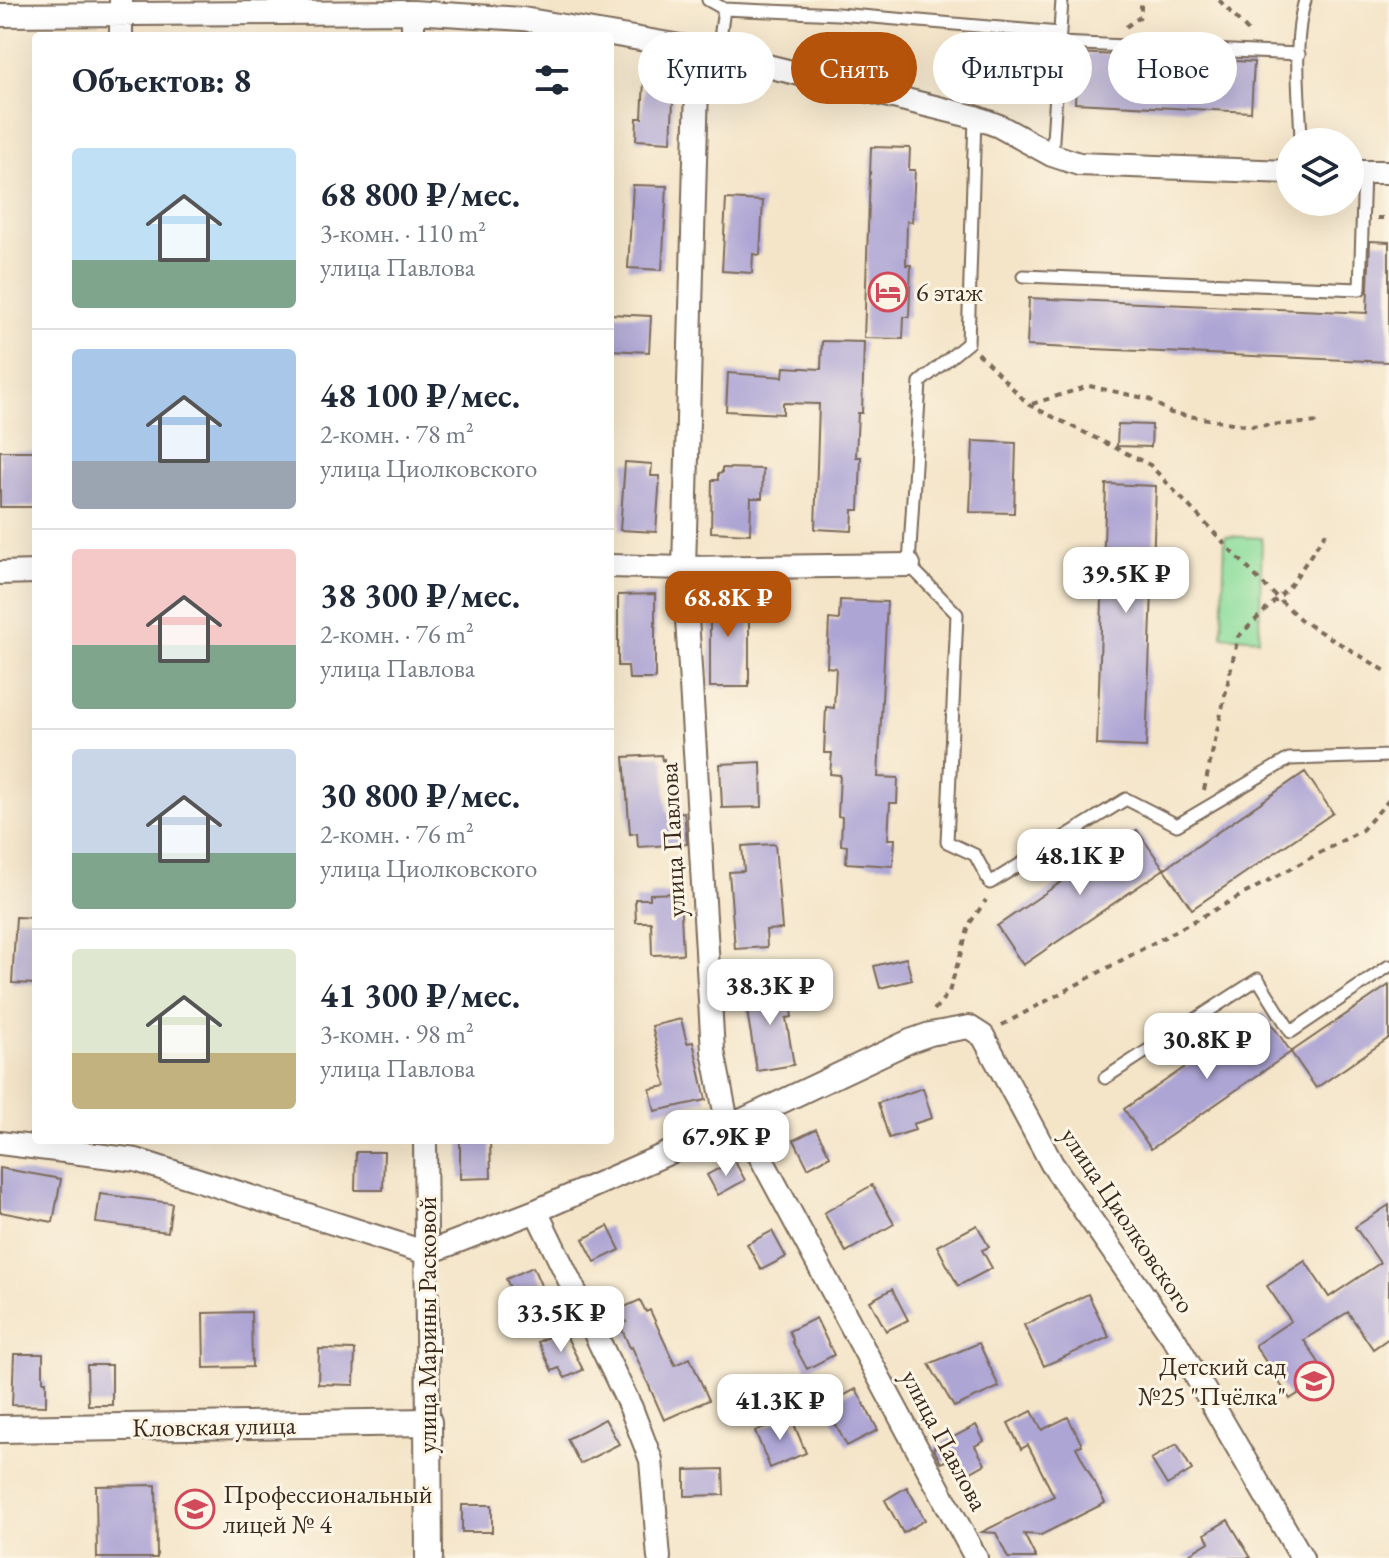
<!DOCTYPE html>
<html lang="ru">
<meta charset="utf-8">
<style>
:root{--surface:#fff;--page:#f2f2f3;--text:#1f2937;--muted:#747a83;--line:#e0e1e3;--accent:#b45309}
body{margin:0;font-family:"EB Garamond",serif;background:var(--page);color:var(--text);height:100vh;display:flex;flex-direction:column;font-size:30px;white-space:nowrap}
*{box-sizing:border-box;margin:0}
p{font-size:26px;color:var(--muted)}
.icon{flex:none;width:44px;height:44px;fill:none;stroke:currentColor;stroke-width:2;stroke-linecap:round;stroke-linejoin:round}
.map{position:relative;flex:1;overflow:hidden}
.sheet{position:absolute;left:32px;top:32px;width:582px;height:1112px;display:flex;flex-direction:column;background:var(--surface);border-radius:8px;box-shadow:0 8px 32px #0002}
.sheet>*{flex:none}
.top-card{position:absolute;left:638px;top:32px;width:630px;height:72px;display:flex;gap:16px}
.controls{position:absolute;left:1276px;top:128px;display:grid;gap:16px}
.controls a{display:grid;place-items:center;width:88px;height:88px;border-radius:50%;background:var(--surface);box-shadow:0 8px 32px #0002;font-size:40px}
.price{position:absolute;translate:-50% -68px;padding:0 18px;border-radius:16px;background:#fff;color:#222;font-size:26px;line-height:52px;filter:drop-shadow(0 2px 4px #0008)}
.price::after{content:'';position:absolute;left:50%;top:48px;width:24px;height:18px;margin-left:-12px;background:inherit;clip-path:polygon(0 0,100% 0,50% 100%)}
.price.active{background:var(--accent);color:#fff}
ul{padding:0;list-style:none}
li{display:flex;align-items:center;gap:24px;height:200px;padding:0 40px}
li+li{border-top:2px solid var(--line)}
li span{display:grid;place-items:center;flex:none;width:224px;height:160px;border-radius:8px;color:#555}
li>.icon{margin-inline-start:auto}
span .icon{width:96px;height:96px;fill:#fffc;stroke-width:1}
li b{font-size:34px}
h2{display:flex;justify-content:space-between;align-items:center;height:96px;padding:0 40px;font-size:34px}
.tag{padding:0 28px;border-radius:36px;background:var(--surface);box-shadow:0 8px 32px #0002;font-size:28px;line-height:72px}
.tag.active{background:var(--accent);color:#fff}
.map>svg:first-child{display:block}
</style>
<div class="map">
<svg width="1389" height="1558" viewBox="0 0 1389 1558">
<rect width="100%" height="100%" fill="#fcf5e5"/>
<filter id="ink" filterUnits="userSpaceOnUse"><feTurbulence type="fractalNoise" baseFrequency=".0125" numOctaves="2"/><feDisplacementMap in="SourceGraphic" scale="16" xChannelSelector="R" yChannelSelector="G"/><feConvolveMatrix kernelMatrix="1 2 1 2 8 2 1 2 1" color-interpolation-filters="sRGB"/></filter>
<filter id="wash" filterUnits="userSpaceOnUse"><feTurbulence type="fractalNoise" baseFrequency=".006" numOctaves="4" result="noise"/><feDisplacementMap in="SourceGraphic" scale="32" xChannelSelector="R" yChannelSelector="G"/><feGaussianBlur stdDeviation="1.8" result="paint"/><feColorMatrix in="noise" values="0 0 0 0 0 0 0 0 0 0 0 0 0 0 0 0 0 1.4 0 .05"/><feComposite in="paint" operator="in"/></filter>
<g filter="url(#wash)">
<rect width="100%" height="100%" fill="#f4e5c9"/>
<path fill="#8cdd9c" stroke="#64845d" stroke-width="2" d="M1225,536L1262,538L1259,639L1222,636Z"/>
<g id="blocks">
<path fill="#ada5d4" d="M979,44L1023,45L1021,80L978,78Z
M1077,53L1254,62L1251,112L1075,103Z
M644,80L674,81L671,142L636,140L637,118H642Z
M871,147L910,148L909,170H915L912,222L907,221L906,265H911L909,317H904L903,339L864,338Z
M633,185L667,186L662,270L628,268Z
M726,199L763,201L760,255L753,254L752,273L722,271Z
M1370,241L1389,242V362L1027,346L1029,298L1367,313Z
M610,314L651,316L649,352L610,350Z
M822,341L864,342L862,413H858L856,457H861L859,510H853L852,531L815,529L819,404L783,403V414L726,411L728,373L783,377L784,367L821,369Z
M1118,424L1152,425L1151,447L1117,446Z
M973,441L1016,443L1014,513L970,512Z
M0,451H36V507H0Z
M625,462L652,464L651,476H660L656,532L620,530Z
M722,468L763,469L762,498H751L750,534L711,532L712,480H718V474L722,473Z
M1106,484L1156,486L1146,747L1097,745Z
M726,583V605H710H749V687H710V605H704V584Z
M655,594V679H629L628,666H618V595Z
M840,600L887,602L878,777L898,778L897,803H890L888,839H895L893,866L846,863L847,846L841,845L842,817L838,816L840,775L830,774L832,753H824L826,707L834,708L836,668L827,667L829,619L839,620Z
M661,755L662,760L664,759L667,813L684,812L687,844L638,847L637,833L630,834L624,757Z
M761,762L762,807L722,808L720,764Z
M1305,772L1333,813L1192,909L1164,869Z
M1137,830L1164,869L1023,965L997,926Z
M775,844L782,929L766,930L767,947L735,949L729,872L744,871L742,846Z
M680,893L683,954L652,955L651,922H636L635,899H650V894Z
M16,917L36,918V984L12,983Z
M906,958L912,980L880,988L874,966Z
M1389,985V1038L1316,1088L1291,1052Z
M787,986L792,1017L786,1018L794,1065L757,1071L744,993Z
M1264,1013L1291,1052L1151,1149L1124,1109Z
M681,1019L687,1043L693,1042L706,1100L655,1111L650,1089L666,1086L652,1026Z
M923,1088L932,1118L913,1124L915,1130L889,1138L878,1103Z
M816,1129L830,1156L808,1168L794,1140Z
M460,1140H490L491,1178L460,1179Z
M356,1152H384L383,1190H355Z
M734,1160L745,1180L718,1195L707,1175Z
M0,1168L61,1179L53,1222L0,1212Z
M872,1185L894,1224L846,1252L824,1213Z
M100,1194L172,1203L168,1232L96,1223Z
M1389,1205V1338L1373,1349L1348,1312L1304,1340L1327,1375L1290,1399L1255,1345L1291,1321L1267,1286L1305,1261L1329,1297L1380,1263L1355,1227Z
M977,1225L989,1247L982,1250L992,1268L958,1286L937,1246Z
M608,1226L620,1250L595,1262L583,1239Z
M772,1231L786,1257L761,1270L747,1244Z
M533,1267L543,1290L516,1302L506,1279Z
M892,1289L908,1320L886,1331L870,1301Z
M1088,1294L1109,1337L1044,1366L1024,1325Z
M640,1300L646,1312L650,1310L675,1365L690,1358L709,1400L664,1420L632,1347L630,1348L620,1325L626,1322L620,1309Z
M251,1312L252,1367L204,1368L203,1313Z
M816,1318L834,1355L807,1369L792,1341L793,1340L789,1331Z
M563,1329L583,1370L565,1378L559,1368L552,1371L538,1342Z
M979,1343L999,1387L954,1407L929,1364Z
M319,1349L355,1350L354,1385L318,1384Z
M14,1354H43V1381H46V1406L12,1405Z
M87,1365H112V1405H88Z
M856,1389L878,1430L847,1446L825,1405Z
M1032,1411L1042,1430L1068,1417L1082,1445L1076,1447L1105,1503L1041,1535L1024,1534L1036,1558H1008L996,1533L982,1532L1054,1496L1028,1445L1021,1449L1008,1423Z
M791,1417L806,1453L770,1468L755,1431Z
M605,1419L619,1444L580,1464L567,1439Z
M976,1425L984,1441L975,1446L985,1464L964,1476L954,1457L941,1463L933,1448Z
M1177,1444L1192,1470L1167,1485L1151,1459Z
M723,1469L724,1495L685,1496V1470Z
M156,1485L157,1558H97L96,1486Z
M907,1487L925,1520L903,1533L885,1500Z
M462,1505H492V1532H462Z
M1228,1520L1251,1558H1182L1209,1542L1205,1534Z"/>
</g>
</g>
<g filter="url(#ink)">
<use href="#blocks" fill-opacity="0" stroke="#7c6b5a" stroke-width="2"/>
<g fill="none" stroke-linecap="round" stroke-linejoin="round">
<defs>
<path id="service" d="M708,0L724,9
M1060,43L1299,54
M718,53L724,9L838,14L1060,33
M975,117L968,343L920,382L909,565L957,614L947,842L975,855L990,883L1126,799L1177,825L1289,759L1389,756
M1301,142C1300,96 1292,44 1305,0
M1052,155L1062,0
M1023,276L1360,289L1364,171
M1105,1078L1258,979L1291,1032L1389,966"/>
<path id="minor" d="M413,12V36
M0,15L413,12L523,19L698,49L975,117L999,126L1052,155L1079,164L1290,172
M121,36V1
M698,49L684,568L713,1051L728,1127L746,1137L760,1156L976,1558
M1350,172H1389
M610,566L684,568L909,565
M0,573L36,572
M425,1140L428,1422
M0,1143L136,1160L427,1253L536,1211L728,1127L910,1041L930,1034L969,1027L983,1036L1052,1164L1175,1340L1302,1558
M536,1211L631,1408L651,1460L659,1558"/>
<path id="tertiary" d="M0,1429L428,1422L429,1558"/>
</defs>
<use href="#service" stroke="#7c6b5a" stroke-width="15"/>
<use href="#minor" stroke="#7c6b5a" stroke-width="26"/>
<use href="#tertiary" stroke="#7c6b5a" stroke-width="30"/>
<path stroke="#7c6b5a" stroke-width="4" stroke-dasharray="6 6" stroke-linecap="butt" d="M1219,0L1251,34
M1126,27L1141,16V0
M1377,218H1389
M978,353L1029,405L1150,465L1263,584L1302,621L1389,673
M1032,404L1089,386L1149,399L1171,413L1249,426L1322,422
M1204,790L1238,637L1290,586L1327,531
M934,1010L949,992L970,923L986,900
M1002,1025L1362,830L1389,800"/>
<use href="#service" stroke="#fff" stroke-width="11"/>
<use href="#minor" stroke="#fff" stroke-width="22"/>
<use href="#tertiary" stroke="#fff" stroke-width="26"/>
</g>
</g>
<defs>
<symbol id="hotel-ring" viewBox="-11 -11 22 22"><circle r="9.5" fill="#fcf5e5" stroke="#d1495b" stroke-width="1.5"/><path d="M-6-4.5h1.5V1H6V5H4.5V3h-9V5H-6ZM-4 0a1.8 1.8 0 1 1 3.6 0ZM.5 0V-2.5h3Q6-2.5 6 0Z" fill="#d1495b"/></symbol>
<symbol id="school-ring" viewBox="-11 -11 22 22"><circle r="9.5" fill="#fcf5e5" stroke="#d1495b" stroke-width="1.5"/><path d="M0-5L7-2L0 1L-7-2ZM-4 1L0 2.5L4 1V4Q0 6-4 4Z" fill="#d1495b"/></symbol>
<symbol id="university-ring" viewBox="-11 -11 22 22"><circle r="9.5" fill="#fcf5e5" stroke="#d1495b" stroke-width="1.5"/><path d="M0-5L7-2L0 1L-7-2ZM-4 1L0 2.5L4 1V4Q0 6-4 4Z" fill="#d1495b"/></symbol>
</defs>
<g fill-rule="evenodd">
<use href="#hotel-ring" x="866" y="270" width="44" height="44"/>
<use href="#school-ring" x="1292" y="1359" width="44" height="44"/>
<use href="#university-ring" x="173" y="1487" width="44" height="44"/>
</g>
<g text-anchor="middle" stroke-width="6" stroke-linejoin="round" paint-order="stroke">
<g font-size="26" fill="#3b2a1e" stroke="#fcf5e5" text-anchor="start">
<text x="916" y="301">6 этаж</text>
<text x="1286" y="1375" text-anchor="end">Детский сад<tspan x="1286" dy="30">№25 "Пчёлка"</tspan></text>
<text x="223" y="1503">Профессиональный<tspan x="223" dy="30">лицей № 4</tspan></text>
</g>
<g font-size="26" fill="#3b2a1e" stroke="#fcf5e5">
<text transform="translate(672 840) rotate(-93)" y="9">улица Павлова</text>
<text transform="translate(1128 1220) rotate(56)" y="9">улица Циолковского</text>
<text transform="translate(427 1325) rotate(-90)" y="9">улица Марины Расковой</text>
<text transform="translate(214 1426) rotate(-1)" y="9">Кловская улица</text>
<text transform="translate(945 1440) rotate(62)" y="9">улица Павлова</text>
</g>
</g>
</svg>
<div class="controls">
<a><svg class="icon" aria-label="layers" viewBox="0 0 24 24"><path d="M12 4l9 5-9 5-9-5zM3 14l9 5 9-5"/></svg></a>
</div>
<b class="price" style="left:1126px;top:615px">39.5K ₽</b>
<b class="price active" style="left:728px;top:639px">68.8K ₽</b>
<b class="price" style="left:1080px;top:897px">48.1K ₽</b>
<b class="price" style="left:770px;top:1027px">38.3K ₽</b>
<b class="price" style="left:1207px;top:1081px">30.8K ₽</b>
<b class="price" style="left:726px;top:1178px">67.9K ₽</b>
<b class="price" style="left:561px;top:1354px">33.5K ₽</b>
<b class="price" style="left:780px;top:1442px">41.3K ₽</b>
<div class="top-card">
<a class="tag">Купить</a>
<a class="tag active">Снять</a>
<a class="tag">Фильтры</a>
<a class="tag">Новое</a>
</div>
<section class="sheet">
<h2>Объектов: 8<svg class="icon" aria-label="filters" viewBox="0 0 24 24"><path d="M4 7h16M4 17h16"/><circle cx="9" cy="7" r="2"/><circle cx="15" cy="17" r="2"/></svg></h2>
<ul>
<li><span style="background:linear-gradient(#bfe0f5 70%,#7fa58c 0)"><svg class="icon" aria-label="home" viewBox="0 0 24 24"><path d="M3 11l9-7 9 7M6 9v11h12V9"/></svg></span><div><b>68 800 ₽/мес.</b><p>3-комн. · 110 m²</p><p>улица Павлова</p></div></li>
<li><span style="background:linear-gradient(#a9c7e8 70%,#9aa5b1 0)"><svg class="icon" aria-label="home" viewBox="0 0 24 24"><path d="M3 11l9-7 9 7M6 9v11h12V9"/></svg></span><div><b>48 100 ₽/мес.</b><p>2-комн. · 78 m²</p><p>улица Циолковского</p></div></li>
<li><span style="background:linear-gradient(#f6c9c9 60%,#7fa58c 0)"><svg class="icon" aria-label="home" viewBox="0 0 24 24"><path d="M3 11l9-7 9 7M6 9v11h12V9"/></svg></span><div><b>38 300 ₽/мес.</b><p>2-комн. · 76 m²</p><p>улица Павлова</p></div></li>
<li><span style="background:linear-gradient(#c9d6e8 65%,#7fa58c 0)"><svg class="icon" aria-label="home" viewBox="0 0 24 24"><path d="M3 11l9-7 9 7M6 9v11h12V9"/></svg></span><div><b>30 800 ₽/мес.</b><p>2-комн. · 76 m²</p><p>улица Циолковского</p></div></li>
<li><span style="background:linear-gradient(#dfe7d0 65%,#c2b280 0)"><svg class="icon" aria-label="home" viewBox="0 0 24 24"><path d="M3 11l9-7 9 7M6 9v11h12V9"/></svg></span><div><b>41 300 ₽/мес.</b><p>3-комн. · 98 m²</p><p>улица Павлова</p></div></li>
</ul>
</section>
</div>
